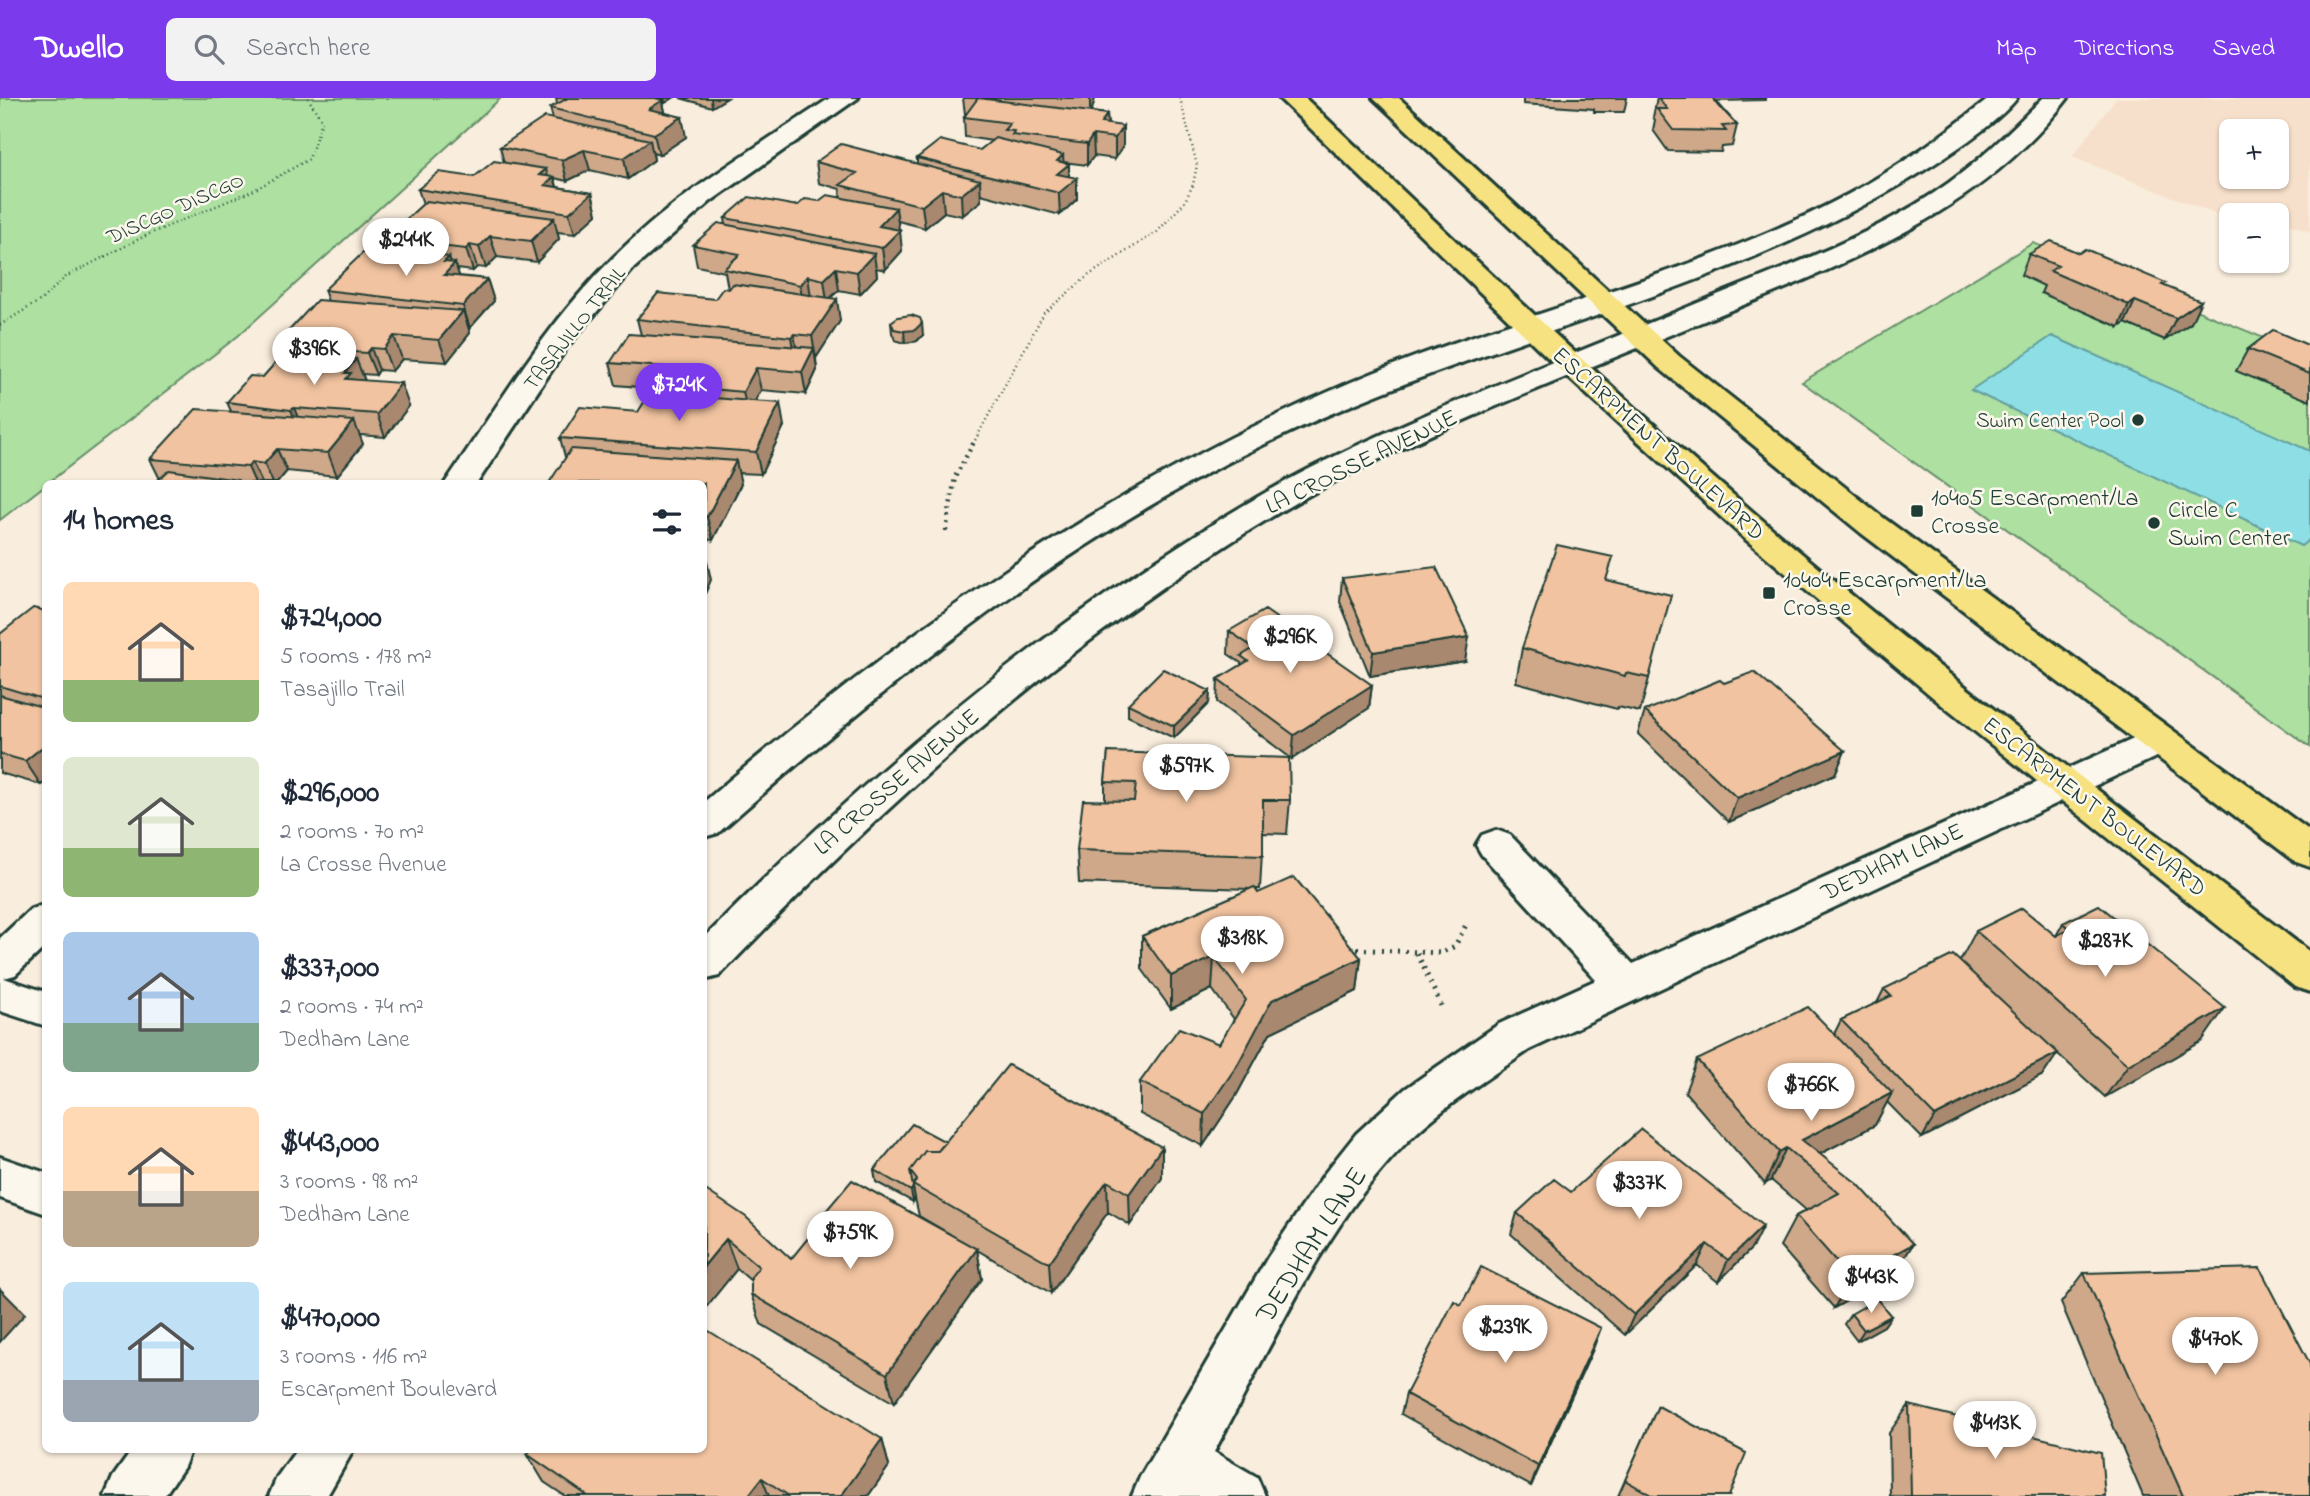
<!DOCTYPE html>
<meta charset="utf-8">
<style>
:root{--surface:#fff;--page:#f2f2f3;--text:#1f2937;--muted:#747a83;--accent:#7c3aed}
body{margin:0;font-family:"Indie Flower",sans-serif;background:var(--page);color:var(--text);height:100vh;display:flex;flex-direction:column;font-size:26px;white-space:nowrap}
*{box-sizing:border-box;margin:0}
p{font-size:23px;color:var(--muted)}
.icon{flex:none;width:38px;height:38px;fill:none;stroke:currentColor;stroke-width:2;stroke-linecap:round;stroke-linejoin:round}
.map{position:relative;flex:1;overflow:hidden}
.panel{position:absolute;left:42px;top:382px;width:665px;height:973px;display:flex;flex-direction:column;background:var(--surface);border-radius:10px;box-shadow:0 2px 5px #0004}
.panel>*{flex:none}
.tools{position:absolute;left:2219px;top:21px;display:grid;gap:14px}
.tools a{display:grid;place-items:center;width:70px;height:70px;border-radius:10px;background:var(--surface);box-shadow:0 2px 5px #0004;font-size:35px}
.price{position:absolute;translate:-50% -60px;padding:0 16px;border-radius:24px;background:#fff;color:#222;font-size:23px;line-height:46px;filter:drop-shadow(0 2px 4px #0008)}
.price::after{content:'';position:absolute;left:50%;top:42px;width:21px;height:16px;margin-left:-10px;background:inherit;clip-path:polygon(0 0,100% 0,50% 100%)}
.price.selected{background:var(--accent);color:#fff}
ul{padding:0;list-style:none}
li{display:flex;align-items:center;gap:21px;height:175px;padding:0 21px}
li span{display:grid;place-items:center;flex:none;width:196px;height:140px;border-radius:10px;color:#555}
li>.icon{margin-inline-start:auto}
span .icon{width:84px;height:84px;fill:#fffc;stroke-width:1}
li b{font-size:30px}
h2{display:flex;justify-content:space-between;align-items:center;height:84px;padding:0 21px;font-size:30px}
header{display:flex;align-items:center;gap:42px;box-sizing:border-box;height:98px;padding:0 35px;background:var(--accent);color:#fff}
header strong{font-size:33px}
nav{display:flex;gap:38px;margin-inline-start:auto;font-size:24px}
.search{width:490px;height:63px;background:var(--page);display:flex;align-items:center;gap:18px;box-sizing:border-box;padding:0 24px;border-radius:10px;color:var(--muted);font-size:26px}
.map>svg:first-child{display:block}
</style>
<header>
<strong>Dwello</strong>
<div class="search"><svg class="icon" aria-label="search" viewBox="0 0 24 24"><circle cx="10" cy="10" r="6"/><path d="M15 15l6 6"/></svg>Search here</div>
<nav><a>Map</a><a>Directions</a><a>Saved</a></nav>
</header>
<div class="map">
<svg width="2310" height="1398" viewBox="0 0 2310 1398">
<rect width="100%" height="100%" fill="#f9eddd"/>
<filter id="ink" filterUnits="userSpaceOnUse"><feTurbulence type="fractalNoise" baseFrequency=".0143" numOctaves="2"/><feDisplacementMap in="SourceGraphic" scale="14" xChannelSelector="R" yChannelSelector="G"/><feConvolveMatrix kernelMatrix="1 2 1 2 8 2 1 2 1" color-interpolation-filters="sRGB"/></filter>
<g filter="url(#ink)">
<path fill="#f7e0cb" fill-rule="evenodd" d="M2116,0H2310V134L2277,122V117L2220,118L2072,59ZM2231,33H2277V79H2231Z"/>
<path fill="#ade0a1" stroke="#668e6a" stroke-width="2" d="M0,0H501L238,238L0,422Z
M2033,145L2310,259V649L1802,284Z"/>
<path fill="#8edfe5" stroke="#629e9e" stroke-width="2" d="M2052,238L2310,353V441L2301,448L1971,292Z"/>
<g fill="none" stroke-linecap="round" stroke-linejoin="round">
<defs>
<path id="minor" d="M830,0H858L711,103L633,171L567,249L477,385H445C498,308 546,226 613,160C677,96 756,50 830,0Z
M1990,0H2017C1996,27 1944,60 1915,78C1720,197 1491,239 1286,336C1075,434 891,582 718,735L704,739V704C900,536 1110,386 1349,285C1513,215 1691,180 1849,96C1900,69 1945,35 1990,0Z
M2043,0H2068C1976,122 1823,174 1687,230C1567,279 1444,326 1328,387C1272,416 1220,451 1168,486C1003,600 857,734 719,878L704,882V840C838,705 981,580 1139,474C1199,434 1260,395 1325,363C1453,301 1586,252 1717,197C1791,167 1867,139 1934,95C1975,68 2009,34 2043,0Z
M2158,630L2171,634L2177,643L2171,652L1529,952C1486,982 1440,1010 1403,1048C1322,1131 1269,1253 1214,1354L1257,1379L1265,1398H1132L1140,1379L1268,1159L1325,1075L1356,1036L1405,991L1499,926L1596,882L1482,757L1476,747L1482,737L1496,732L1510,737L1633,866Z
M46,806V848L15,877L4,880L46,894V928L0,913V840L31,811Z
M0,1059L46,1075V1116L0,1100Z
M133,1351H191L184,1369L164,1398H105L113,1379Z
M297,1351H354L327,1398H269L277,1379Z"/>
<path id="major" d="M1279,0H1305C1457,144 1608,290 1768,427C1943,576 2127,715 2310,854V894L2295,889L1948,612L1744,440L1569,280Z
M1373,0H1399L1679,258L1885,421L2310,733V769L2296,764L1861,435L1659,270Z"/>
</defs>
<use href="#minor" stroke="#1f3d34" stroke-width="6"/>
<use href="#major" stroke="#1f3d34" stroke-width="6"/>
<path stroke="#1f3d34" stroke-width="2.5" stroke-dasharray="1 3.5" stroke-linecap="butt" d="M0,227L41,202L67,178L147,137L254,92L309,61L322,23L308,0
M973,346L1044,215L1089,177L1157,134L1184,105L1193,87L1197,67L1180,0"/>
<path stroke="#1f3d34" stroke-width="4.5" stroke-dasharray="2 5" stroke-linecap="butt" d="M946,433L955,379L974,344"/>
<path stroke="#1f3d34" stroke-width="5" stroke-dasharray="2 6" stroke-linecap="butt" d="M1349,851L1441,855L1455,848L1467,825
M1417,855L1443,912"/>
<use href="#minor" fill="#fbf7ec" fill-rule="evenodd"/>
<use href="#major" fill="#f7e281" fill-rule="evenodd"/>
</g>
<path fill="#cfa88a" stroke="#1f3d34" stroke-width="2" d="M556,0H673L665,5L663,4L665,14L686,39L659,57L653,55L654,62L628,81L590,72L567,83L555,80L557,89L592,95L597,116L575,136L557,134L559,141L537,164L497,159L486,170L477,169L473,173L457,171L459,178L487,181L494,203L470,230L468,229L470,235L447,264L402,261L392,273L379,272L376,277L362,276L365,283L409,308L385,339L359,337L363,346L337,378L287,373L277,385H155L160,381L150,361L231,313L227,304L263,279L280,260L275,248L328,203L324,192L388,152L384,142L423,106L418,91L474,79L504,65L500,49L553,21L550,10L557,6Z
M680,0H727L712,9Z
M963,0H1095L1091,14L1107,16L1108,26L1123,48L1115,61L1094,58L1087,67L1063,64L1069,66V78L1077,101L1060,117L981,96V103L962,118L944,114L925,130L898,123V131L902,153L885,172L876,170L877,178L860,196L839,192L830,200L840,223L816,260L817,272L806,296L761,292L755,303L784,328L761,376L738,375L741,386L713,442L704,441V385L565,359L560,340L638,314L665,297L663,291L616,287L610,265L641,237L637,221L715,201L728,191L725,174L697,168L693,147L726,127L725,120L841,99L840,91L819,85L816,64L917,66V60L980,52L992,43L965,39L964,19L966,16H965Z
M1523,0H1627L1624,14H1594V11L1523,6Z
M1657,0H1766L1765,2L1716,3L1737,27L1732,48L1722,49L1721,54L1668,53L1653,32L1655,22L1653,19Z
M2079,155L2165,188L2191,225L2165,242L2125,225L2119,229L2041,195L2044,188L2021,177L2029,156Z
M891,224L923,237L917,243L905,245L895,242L892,235Z
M2310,248V303L2236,273L2248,251Z
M1342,480L1465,563L1370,578L1340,504Z
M1607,483L1649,580L1640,614L1618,609L1617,611L1516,584L1522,550Z
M46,513V683L41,687L0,675V536Z
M1229,533L1372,587L1369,610L1292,661L1217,604L1218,581L1241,567V565L1228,556Z
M1724,585L1845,653L1835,676L1729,724L1638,636L1645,613Z
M1210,593L1209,605L1174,640L1128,618V606Z
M1108,654L1290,702L1287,736L1263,735L1260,791H1256L1258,795L1361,860L1357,893L1270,935L1236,998L1203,1048L1140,1016V984L1219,946L1234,921L1212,891L1171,911L1142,871V838L1250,791L1079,785L1077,752L1105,702V684Z
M2063,825L2202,943L2105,999L2057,955L2043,977L1922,1040L1887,1004L1875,1027L1820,1056L1913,1146L1894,1176L1834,1210L1780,1148L1796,1118L1806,1112L1771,1082L1765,1086L1685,994L1697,962L1834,936L1841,922L1877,905L1884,891L1960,863L1976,833L2056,838Z
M946,1044L1162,1049V1080L1130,1127L1108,1114L1051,1195L977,1152L982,1181L894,1305L761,1226L751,1196V1183L737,1171L704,1091L791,1161L821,1148L815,1126L950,1136L919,1118L915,1100L913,1104L876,1084L874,1072Z
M1571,1094L1752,1150L1718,1184L1697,1167L1625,1237L1511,1136L1517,1115Z
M2084,1175L2310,1398H2143L2061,1205Z
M1461,1207L1593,1251L1531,1388L1401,1316L1406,1296Z
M1851,1216L1891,1218L1884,1228L1857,1243L1844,1226Z
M1909,1307L2105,1398H1890L1889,1335Z
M1658,1308L1729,1398H1618Z
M882,1341L889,1368L868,1398H565L544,1384L527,1356Z"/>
<path fill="#a98870" stroke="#1f3d34" stroke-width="2" d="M655,0H662L667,23L649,11Z
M664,0H673L665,5Z
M711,0H727L712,9Z
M1090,0H1095L1090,20Z
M1107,16L1108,36L1101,25Z
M682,19L686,39L659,57L654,36Z
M1123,28V48L1115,61V40Z
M1093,37L1094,58L1087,67V46Z
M650,42L654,62L628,81L624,60Z
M584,52L590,72L567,83L562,62Z
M1063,57L1064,70L1069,66V86L1077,80V101L1060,117L1057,63Z
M546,71L549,83L554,79L560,100L550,108L539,77Z
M980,82L981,103L962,118L961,97Z
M942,92L944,114L925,130L922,108Z
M592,95L597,116L575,136L569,115Z
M896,110L899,131L881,149L879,128Z
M554,120L559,141L537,164L531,143Z
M900,132L902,153L885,172L882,150Z
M490,138L497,159L486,170L479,149Z
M470,147L477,169L473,173L466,151Z
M874,156L877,178L860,196L857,174Z
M449,159L452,169L455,165L462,187L444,177V164Z
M836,170L839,192L827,203L824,182Z
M808,178L811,200L803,208L800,187Z
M487,181L494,203L470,230L463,208Z
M837,201L840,223L816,260L812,238Z
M2135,203L2125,225L2119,229L2129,207Z
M2201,203L2191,225L2165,242L2176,220Z
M463,213L470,235L447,264L439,242Z
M922,225L923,237L917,243L905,245L904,233Z
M794,236L798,258L795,262L791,239Z
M394,238L402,261L392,273L384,251Z
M371,250L379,272L376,277L367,255Z
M814,250L817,272L806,296L802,274Z
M356,261L365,283L346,281L345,275Z
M756,270L761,292L748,316L743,294Z
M401,285L409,308L385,339L377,316Z
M780,305L784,328L761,376L756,354Z
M294,310L303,332L300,335L291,312Z
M354,323L363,346L337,378L328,355Z
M277,351L287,373L277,385H273L264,366Z
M736,363L741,386L713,442L707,419Z
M252,364L262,385H255L248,369Z
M706,459L711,482L704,498V463Z
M1469,539L1465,563L1370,578L1373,554Z
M1372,587L1369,610L1292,661L1294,637Z
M1210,593L1209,605L1174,640V628Z
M46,646V683L41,687L25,663Z
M1845,653L1835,676L1729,724L1737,700Z
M1214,859L1212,891L1171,911V878Z
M1361,860L1357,893L1270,935L1236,998L1203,1048L1204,1016L1272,902Z
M2225,910L2202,943L2105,999L2128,967Z
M2058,955L2043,977L1922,1040L1935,1018Z
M1892,995L1875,1027L1803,1065L1802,1042Z
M1162,1049V1080L1130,1127L1129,1096Z
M1786,1050L1771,1082L1765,1086L1779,1054Z
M1107,1083L1108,1114L1051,1195L1049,1165Z
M913,1089L915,1100L913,1104L911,1093Z
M1763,1128L1752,1150L1718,1184L1728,1162Z
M726,1141L737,1171L704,1212V1168Z
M1707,1146L1697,1167L1625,1237L1634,1217Z
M1913,1146L1894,1176L1834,1210L1851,1180Z
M977,1151L982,1181L894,1305L887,1276Z
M0,1191L25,1216L0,1244Z
M1891,1218L1884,1228L1857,1243L1864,1232Z
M1601,1230L1593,1251L1531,1388L1538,1368Z
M882,1341L889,1368L868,1398H841Z
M762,1380L769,1398H748Z"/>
<path fill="#f1c3a0" stroke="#1f3d34" stroke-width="2" d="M568,0H655L663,2L649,11L682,19L654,36L550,10Z
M978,0L1107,16L1101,25L1123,28L1115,40L1093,37L1087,46L1012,37L1014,33L1004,32L1010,25L964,19Z
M1658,0H1714L1716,5L1737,27L1722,28L1726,33L1673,32L1657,11H1667Z
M545,19L650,42L624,60L584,52L562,62L500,49Z
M995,40L1063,57L1057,63L1069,66L1057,76L1077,80L1059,95L917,60L940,42L980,52Z
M841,46L980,82L961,97L942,92L922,108L840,87L857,75L816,64Z
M494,63L546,71L539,77L554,79L545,87L592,95L569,115L418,91L439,74L474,79Z
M827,97L896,110L879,128L900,132L882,150L725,120L749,99L797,108L805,101L819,103Z
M426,103L554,120L531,143L490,138L479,149L470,147L466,151L384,142Z
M718,125L874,156L857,174L836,170L824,182L808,178L800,187L724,171L740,156L693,147Z
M2051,143L2079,155L2085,151L2166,185L2162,187L2201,203L2176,220L2135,203L2129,207L2050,173L2058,168L2029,156Z
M368,150L449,159L444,164L455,165L444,177L487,181L463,208L324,192Z
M733,186L837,201L812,238L794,236L791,239L637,221L658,195L715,201L723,190L729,191Z
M317,202L463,213L439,242L394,238L384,251L371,250L367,255L275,248Z
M911,217L920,220L922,225L915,232L904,233L894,231L891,224L898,219Z
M2273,232L2310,248V276L2248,251Z
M629,236L814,250L802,274L756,270L743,294L677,288L681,280L661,279L666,269L610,265Z
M284,255L356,261L345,275H351L346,281L401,285L377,316L294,310L291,312L227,304L250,278L263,279Z
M661,296L780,305L756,354L560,340L580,309L638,314L646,301L658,302Z
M196,311L354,323L328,355L277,351L264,366L252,364L248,369L150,361Z
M571,351L736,363L707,419L704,418V385H549Z
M169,372L237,382L233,385H155Z
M1557,447L1613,459L1606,482L1671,497L1649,580L1626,575L1625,578L1522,550Z
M1436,469L1469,539L1373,554L1342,480Z
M33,510L46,513V602L0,588V536Z
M1265,512L1372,587L1294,637L1218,581L1248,563L1241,558L1254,550L1229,533Z
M1163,571L1210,593L1174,628L1128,606Z
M1754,574L1845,653L1737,700L1645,613L1720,582L1724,585Z
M0,597L46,610V646L25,663L0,656Z
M1108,654L1289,660L1290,702H1263V758L1077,752L1083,702L1134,703L1136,685L1105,684Z
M1294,779L1361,860L1272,902L1238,966L1204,1016L1140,984L1179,930L1219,946L1246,902L1214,859L1171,878L1142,838L1254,789L1258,795Z
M2099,807L2225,910L2128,967L1976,833L2022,810L2056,838L2069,831L2063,825Z
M1953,857L2058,955L1935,1018L1841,922L1891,898L1884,891Z
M1808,909L1892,995L1802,1042L1858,1086L1913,1146L1851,1180L1796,1118L1839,1095L1786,1050L1779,1054L1697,962Z
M1008,967L1162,1049L1129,1096L1107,1083L1049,1165L913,1087L917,1082L910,1073L925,1053H938Z
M912,1026L946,1044L938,1053H925L910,1073L913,1089L911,1093L874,1072Z
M1641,1031L1763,1128L1728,1162L1707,1146L1634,1217L1517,1115L1554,1081L1571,1094Z
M852,1082L977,1151L887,1276L751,1196V1179L759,1169L726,1141L704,1168V1091L746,1119L791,1161L808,1140L821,1148L832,1135L815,1126Z
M1481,1169L1601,1230L1538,1368L1406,1296L1454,1203L1461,1207Z
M2260,1170L2310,1266V1398H2183L2084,1175Z
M1877,1201L1891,1218L1864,1232L1851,1216Z
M704,1230L882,1341L841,1398H789L762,1380L748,1398H588L527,1356L532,1351H704Z
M1909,1307L2101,1355L2105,1398H1911Z
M1658,1308L1746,1355L1729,1398H1653L1625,1382Z"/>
</g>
<g fill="#1f3d34" stroke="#fbf7ec" stroke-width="2.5">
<circle cx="2138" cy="322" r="7"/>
<rect x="1910" y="406" width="14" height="14" rx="3.5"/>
<circle cx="2154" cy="425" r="7"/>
<rect x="1762" y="488" width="14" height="14" rx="3.5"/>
</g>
<g text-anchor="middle" stroke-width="5" stroke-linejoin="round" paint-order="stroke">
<g font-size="21" fill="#1f3d34" stroke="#fbf7ec">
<text transform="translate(175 110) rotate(-24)" y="7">DISCGO DISCGO</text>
<text transform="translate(574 230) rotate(-52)" y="7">TASAJILLO TRAIL</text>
</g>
<g font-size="21" fill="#1f3d34" stroke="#fbf7ec" text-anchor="end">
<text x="2124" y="329">Swim Center Pool</text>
</g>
<g font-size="24" fill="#1f3d34" stroke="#fbf7ec">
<text transform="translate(1659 345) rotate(42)" y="8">ESCARPMENT BOULEVARD</text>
<text transform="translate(1361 363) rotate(-26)" y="8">LA CROSSE AVENUE</text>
<text transform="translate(896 683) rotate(-41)" y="8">LA CROSSE AVENUE</text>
<text transform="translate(2095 708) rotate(38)" y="8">ESCARPMENT BOULEVARD</text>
<text transform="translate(1892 763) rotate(-25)" y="8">DEDHAM LANE</text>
</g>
<g font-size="24" fill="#1f3d34" stroke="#fbf7ec" text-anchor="start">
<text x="1931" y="407">10405 Escarpment/La<tspan x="1931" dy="28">Crosse</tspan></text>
<text x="2168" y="419">Circle C<tspan x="2168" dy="28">Swim Center</tspan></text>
<text x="1783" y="489">10404 Escarpment/La<tspan x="1783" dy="28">Crosse</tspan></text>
</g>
<g font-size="28" fill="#1f3d34" stroke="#fbf7ec">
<text transform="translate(1310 1146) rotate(-57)" y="10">DEDHAM LANE</text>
</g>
</g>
</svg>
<div class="tools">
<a>+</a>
<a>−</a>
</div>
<b class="price" style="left:406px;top:180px">$244K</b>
<b class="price" style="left:314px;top:289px">$396K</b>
<b class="price selected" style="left:679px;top:325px">$724K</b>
<b class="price" style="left:1290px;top:577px">$296K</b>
<b class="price" style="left:1186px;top:706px">$597K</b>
<b class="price" style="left:1242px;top:878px">$318K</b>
<b class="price" style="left:2105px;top:881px">$287K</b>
<b class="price" style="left:1811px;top:1025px">$766K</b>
<b class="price" style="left:1639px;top:1123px">$337K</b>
<b class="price" style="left:850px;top:1173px">$759K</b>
<b class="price" style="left:1871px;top:1217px">$443K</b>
<b class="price" style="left:1505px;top:1267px">$239K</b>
<b class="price" style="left:2215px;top:1279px">$470K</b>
<b class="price" style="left:1995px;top:1363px">$413K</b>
<section class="panel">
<h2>14 homes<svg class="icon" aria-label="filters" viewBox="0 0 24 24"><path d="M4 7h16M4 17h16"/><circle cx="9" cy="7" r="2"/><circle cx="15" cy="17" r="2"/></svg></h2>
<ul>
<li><span style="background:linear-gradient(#ffd9b3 70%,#8fb573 0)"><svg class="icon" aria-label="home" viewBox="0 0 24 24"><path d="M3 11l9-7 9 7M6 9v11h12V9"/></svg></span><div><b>$724,000</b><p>5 rooms · 178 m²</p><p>Tasajillo Trail</p></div></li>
<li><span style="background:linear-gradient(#dfe7d0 65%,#8fb573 0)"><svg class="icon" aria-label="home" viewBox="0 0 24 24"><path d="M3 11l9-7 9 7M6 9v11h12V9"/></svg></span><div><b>$296,000</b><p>2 rooms · 70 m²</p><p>La Crosse Avenue</p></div></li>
<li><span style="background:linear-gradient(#a9c7e8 65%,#7fa58c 0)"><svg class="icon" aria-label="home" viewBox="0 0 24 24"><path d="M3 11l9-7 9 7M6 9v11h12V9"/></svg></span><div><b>$337,000</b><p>2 rooms · 74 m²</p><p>Dedham Lane</p></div></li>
<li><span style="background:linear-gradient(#ffd9b3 60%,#b9a48a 0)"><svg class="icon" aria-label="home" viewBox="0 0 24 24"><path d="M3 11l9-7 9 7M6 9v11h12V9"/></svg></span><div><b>$443,000</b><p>3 rooms · 98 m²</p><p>Dedham Lane</p></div></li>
<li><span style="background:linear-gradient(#bfe0f5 70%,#9aa5b1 0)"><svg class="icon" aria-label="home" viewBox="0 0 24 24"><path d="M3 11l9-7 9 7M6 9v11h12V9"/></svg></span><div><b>$470,000</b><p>3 rooms · 116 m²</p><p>Escarpment Boulevard</p></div></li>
</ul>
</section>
</div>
